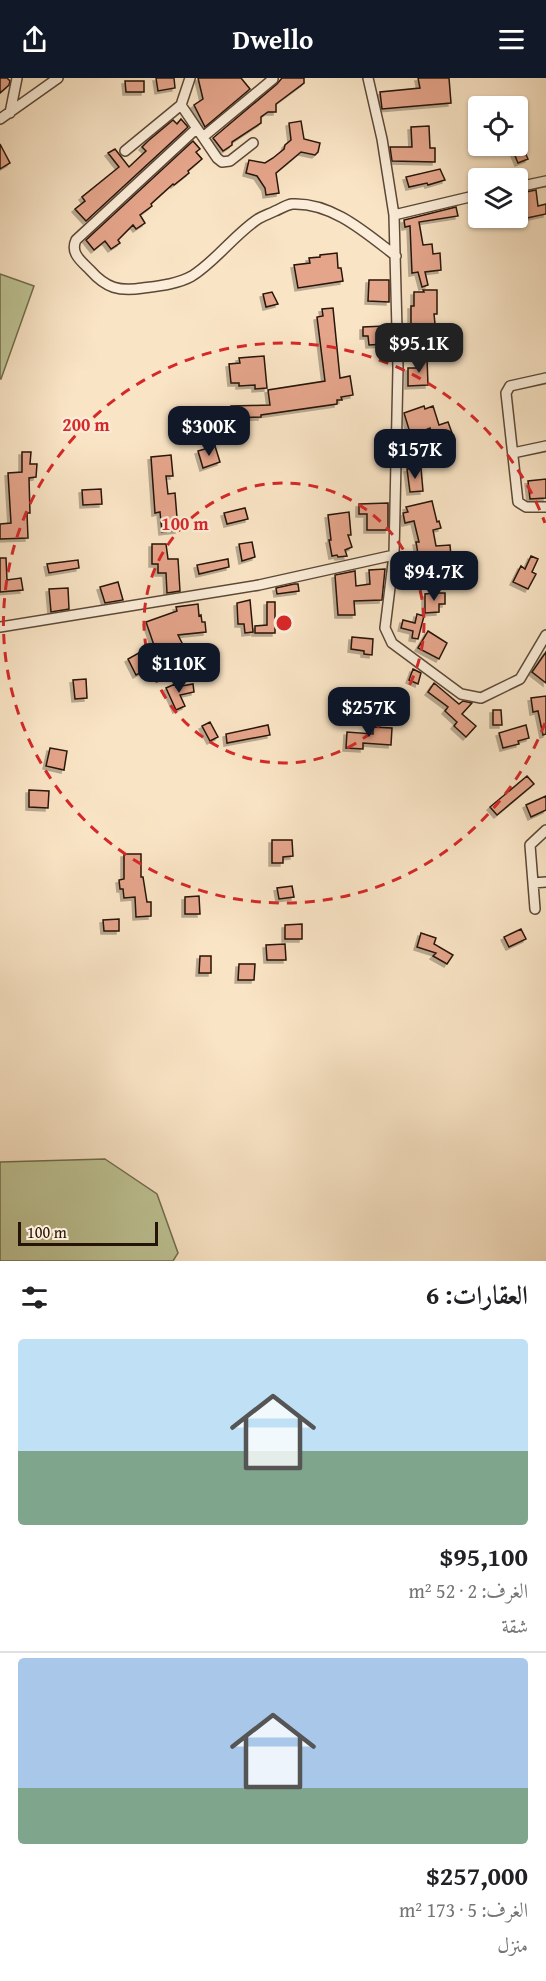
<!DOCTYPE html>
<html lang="ar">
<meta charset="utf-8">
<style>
:root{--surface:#fff;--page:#f2f2f2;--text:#202124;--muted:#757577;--line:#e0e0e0;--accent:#111827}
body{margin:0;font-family:"Gentium Book Plus",Amiri,serif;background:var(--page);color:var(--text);direction:rtl;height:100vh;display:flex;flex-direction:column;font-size:22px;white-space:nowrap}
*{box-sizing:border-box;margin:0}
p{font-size:20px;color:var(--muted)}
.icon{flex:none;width:33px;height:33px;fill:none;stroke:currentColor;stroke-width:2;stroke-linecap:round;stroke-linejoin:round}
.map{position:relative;height:1183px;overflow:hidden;direction:ltr}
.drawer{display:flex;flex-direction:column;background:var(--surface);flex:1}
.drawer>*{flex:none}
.fabs{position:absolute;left:468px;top:18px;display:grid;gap:12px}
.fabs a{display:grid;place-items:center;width:60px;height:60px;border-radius:6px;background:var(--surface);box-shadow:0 2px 4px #0004;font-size:30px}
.scale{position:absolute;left:18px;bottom:15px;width:140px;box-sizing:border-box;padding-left:6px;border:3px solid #271408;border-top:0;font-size:16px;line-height:21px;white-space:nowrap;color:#271408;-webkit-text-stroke:4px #fbedd9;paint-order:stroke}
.price{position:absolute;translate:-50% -51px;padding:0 14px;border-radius:12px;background:var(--accent);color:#fff;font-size:20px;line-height:39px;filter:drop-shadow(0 2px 3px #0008)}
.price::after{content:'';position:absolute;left:50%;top:36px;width:18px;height:14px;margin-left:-9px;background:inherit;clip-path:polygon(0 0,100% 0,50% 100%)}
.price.current{background:#222;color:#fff}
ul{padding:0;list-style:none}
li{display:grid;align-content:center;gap:12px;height:318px;padding:0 18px}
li+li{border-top:2px solid var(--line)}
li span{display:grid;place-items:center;height:186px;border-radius:6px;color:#555}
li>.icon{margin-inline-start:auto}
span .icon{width:108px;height:108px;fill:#fffc;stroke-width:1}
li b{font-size:26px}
h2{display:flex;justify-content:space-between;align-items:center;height:72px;padding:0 18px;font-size:26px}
header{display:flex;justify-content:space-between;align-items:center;height:78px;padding:0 18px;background:var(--accent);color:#fff;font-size:27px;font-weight:700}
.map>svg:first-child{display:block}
</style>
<header><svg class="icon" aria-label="menu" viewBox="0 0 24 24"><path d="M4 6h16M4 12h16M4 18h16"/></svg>Dwello<svg class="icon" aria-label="share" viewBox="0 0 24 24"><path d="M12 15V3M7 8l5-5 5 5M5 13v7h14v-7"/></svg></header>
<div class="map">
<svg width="546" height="1183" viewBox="0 0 546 1183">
<defs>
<filter id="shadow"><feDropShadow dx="-3" dy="3" stdDeviation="0" flood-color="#0004"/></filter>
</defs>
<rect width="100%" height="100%" fill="#f9e4c5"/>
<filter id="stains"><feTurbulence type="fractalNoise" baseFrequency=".00333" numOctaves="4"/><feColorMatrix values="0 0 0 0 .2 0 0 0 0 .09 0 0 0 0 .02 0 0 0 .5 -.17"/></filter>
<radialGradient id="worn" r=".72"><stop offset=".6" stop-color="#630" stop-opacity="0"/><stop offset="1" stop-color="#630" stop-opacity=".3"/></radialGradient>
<path fill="#bec495" stroke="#726c4e" stroke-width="1.5" d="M0,196L34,208L1,301H0Z
M105,1081L157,1116L178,1175L173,1183H0V1084Z"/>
<path fill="#e5a58b" stroke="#271408" stroke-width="1.5" filter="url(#shadow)" d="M0,0H7L10,3L9,7L0,15Z
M156,0H174L175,10L158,13Z
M198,0H241L250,11L205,49L194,27L203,21Z
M282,0H304V5L276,26V34H268L261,39V45L232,64V67L223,73L213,60L277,6Z
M418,0H449L451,25L382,31L380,14L420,10Z
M125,3H144V14H126Z
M181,41L188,49L86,143L75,131L85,123L82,119L119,89L108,75L115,71L129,89L146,73L142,69L148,63L173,42L177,46Z
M301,43L304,61L320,65L318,74L315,77L301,74L276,95L279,115L266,117L265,110L257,98L246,95L249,82L265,85L273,80L284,71L285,67L291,62L289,45Z
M429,48L430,70H435V84L392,83L390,69H412L411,49Z
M193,63L200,71L196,74L202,81L188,93L189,95L174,107L173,106L151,126L152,128L140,137L145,145L136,151L133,147L118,162L120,165L111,171L105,163L94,172L86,162Z
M0,66L10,85L0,91Z
M511,68H522L528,81L518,85Z
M440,91L445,102L428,107L427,105L409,109L406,99Z
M536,112L538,128L546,126V136L522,141L520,131L524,130L521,115Z
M456,129L458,138L419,144L423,167L432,166L433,176L440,175L441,192L425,194L428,207L422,209L418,194L412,195L410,148L405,149L404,142Z
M337,175L338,190H341L343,203L298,210L294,187L310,185L309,180L320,179V177Z
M369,202H389V224L368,223Z
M423,212H437V236H434L437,265L426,266L425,261L404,262V246H411V228H414V214H424Z
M272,214L278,226L266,229L263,216Z
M333,230L340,300L350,298L353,317L341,319L342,322H337V326L261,337V339L231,340V328L270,327L268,312L325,303L317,239L323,238L322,231Z
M385,248L386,266L369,267L368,258H363V249Z
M264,278L267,310L255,311V307L239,308V305H231L229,286L240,285L239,280Z
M418,280H427L428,307L408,308V290H419Z
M424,328L425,331L433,328L439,347L448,344L455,363L436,369L430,350L411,358L404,335Z
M215,368L220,384L203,390L198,373Z
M22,374H31L30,386H37L36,399L29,400L30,435H27L28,460L0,461V446L11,445L8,395L22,394Z
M171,377L173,398H166L168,416L175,415L178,452L162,454L160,434L155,435L151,379Z
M421,390L423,413L410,414L407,391Z
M546,401V420L530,421L528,403Z
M101,411L102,426L83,427L82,412Z
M432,423L437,444L439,443L441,450L433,452L436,468L450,467L451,478L419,482L416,464H419L414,443L405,445L403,435L408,434L406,429Z
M388,425V452H367V436H359V426Z
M245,430L248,441L227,446L224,435Z
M349,434L351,457H348L352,469L345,472L347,478L338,479L337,477L332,478L329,462H331L328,437Z
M252,464L255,479L242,483L239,466Z
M152,466H166L168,481H178L180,513L167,515L166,495H158V486H152Z
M531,478L538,481L532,494L536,496L528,511L513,504L521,488L525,491Z
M0,480H6L7,502L21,500L23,512L0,514Z
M228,481L229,489L199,496L197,487Z
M78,482L79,490L49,495L47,486Z
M385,491L382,522L354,523L355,537H338L335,497L355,493L356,508L370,506L369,492Z
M118,504L123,522L105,525L100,509Z
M294,506H298L299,513L277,516L276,510Z
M68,510L69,531L51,534L49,511Z
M434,515H445V526H439V534L425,535V516Z
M250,522L253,554L245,555L244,546H238L237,525Z
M267,524H275V555H255V548L267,547Z
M198,526L199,538L201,537L202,544H205L206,554L178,557L183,567L172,572L170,568L156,573L146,544L177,533L176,529Z
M417,536L424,538L418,561L412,560L413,553L401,550L403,542L415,545Z
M428,553L447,565L439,581L418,570Z
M352,559L373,561L372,577L364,576V573L351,571Z
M144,572L153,588L136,597L128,581Z
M546,574V605L532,594Z
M413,591L421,595L418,606L409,602Z
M86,601L87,620L75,621L73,602Z
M434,605L459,626L463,623L472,625L462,636L476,648L466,659L454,648L457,644L445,633L448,629L428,614Z
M175,606L176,609L193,606L194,614L180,617L185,628L176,632L166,610Z
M350,618H370V634H349Z
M546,618V656L543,657L538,633L533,634L531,620Z
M493,632H501L502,647H493Z
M210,644L218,659L210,663L202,648Z
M268,647L270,657L227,665L226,656Z
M526,647L529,660L518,663L519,666L503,670L499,655Z
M373,649L392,650L391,667L363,665V671L346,670L347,654L373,656Z
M50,670L67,673L64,692L46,688Z
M527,698L534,706L497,737L490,729Z
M29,712L49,713L48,730L29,729Z
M546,718V732L531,739L526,727Z
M272,762H292L293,778L283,779V785H272Z
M124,776H141V799H143L147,824H151V838L136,839L135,819L124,820L123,811H120L119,802L124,801Z
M292,808L294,819L279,821L277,810Z
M199,818L200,836H185V819Z
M119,841V853H104L103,842Z
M302,846V861H285V847Z
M521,851L526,861L509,869L504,859Z
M421,855L436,860L434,866L453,877L447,886L433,878L436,875L417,869Z
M285,866L286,882H267L266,867Z
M200,878H211V895H199Z
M239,886H255L254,902H238Z"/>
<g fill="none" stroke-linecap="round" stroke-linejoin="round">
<defs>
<path id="minor" d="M190,0L181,27L217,80L222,84L230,83L253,65
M10,35L17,0
M0,41L58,0
M196,51L76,162C70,175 81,183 90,192C106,210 119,214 143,210C158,208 178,206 192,198C216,183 235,156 258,141C263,138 269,136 275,133C280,131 286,127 292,126C332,124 366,155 396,178
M203,59L273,1
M125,73L181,27
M518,109L546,103
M394,137L478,117
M546,300L510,308L506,315L518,424L526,429H546
M513,375L546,368
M394,477L385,550L392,565L461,616L481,620L520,601L546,557
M0,549L259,507L394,477L398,290L394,137L382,61L368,0
M533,805L546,804
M535,831L530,767L546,752"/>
</defs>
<use href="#minor" stroke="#5c4837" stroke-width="12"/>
<use href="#minor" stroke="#fbedd9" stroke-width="9"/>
</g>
<g fill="none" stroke="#d62828" stroke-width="3" stroke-dasharray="10 8">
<circle cx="284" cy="545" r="140"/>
<path d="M545 645A280 280 0 1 1 545 445"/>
</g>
<circle cx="284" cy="545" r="9" fill="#d62828" stroke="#fbedd9" stroke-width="3"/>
<g font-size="18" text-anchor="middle" font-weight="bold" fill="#d62828" stroke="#fbedd9" stroke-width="4.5" stroke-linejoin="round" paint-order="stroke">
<text x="86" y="353">200 m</text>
<text x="185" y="452">100 m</text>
</g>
<rect width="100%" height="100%" filter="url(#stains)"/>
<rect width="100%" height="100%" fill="url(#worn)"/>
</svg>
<div class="fabs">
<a><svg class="icon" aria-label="locate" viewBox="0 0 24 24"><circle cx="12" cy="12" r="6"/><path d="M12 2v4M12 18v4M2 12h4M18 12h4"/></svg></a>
<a><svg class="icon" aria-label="layers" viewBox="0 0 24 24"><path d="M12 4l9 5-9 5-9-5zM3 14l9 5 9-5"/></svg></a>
</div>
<div class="scale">100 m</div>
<b class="price current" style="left:419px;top:296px">$95.1K</b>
<b class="price" style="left:209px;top:379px">$300K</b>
<b class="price" style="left:415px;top:402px">$157K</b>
<b class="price" style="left:434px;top:524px">$94.7K</b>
<b class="price" style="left:179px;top:616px">$110K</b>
<b class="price" style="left:369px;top:660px">$257K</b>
</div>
<section class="drawer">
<h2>العقارات: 6<svg class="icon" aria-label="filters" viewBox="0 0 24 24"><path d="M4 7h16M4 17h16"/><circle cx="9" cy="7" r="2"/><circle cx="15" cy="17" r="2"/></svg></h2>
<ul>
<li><span style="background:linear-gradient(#bfe0f5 60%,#7fa58c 0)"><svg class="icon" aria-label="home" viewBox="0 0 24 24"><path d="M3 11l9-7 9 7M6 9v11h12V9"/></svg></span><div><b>$95,100</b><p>الغرف: 2 · 52 m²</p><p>شقة</p></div></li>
<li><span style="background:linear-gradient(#a9c7e8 70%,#7fa58c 0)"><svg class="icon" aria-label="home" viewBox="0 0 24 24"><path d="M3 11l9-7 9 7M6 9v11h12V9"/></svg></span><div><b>$257,000</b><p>الغرف: 5 · 173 m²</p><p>منزل</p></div></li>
</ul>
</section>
